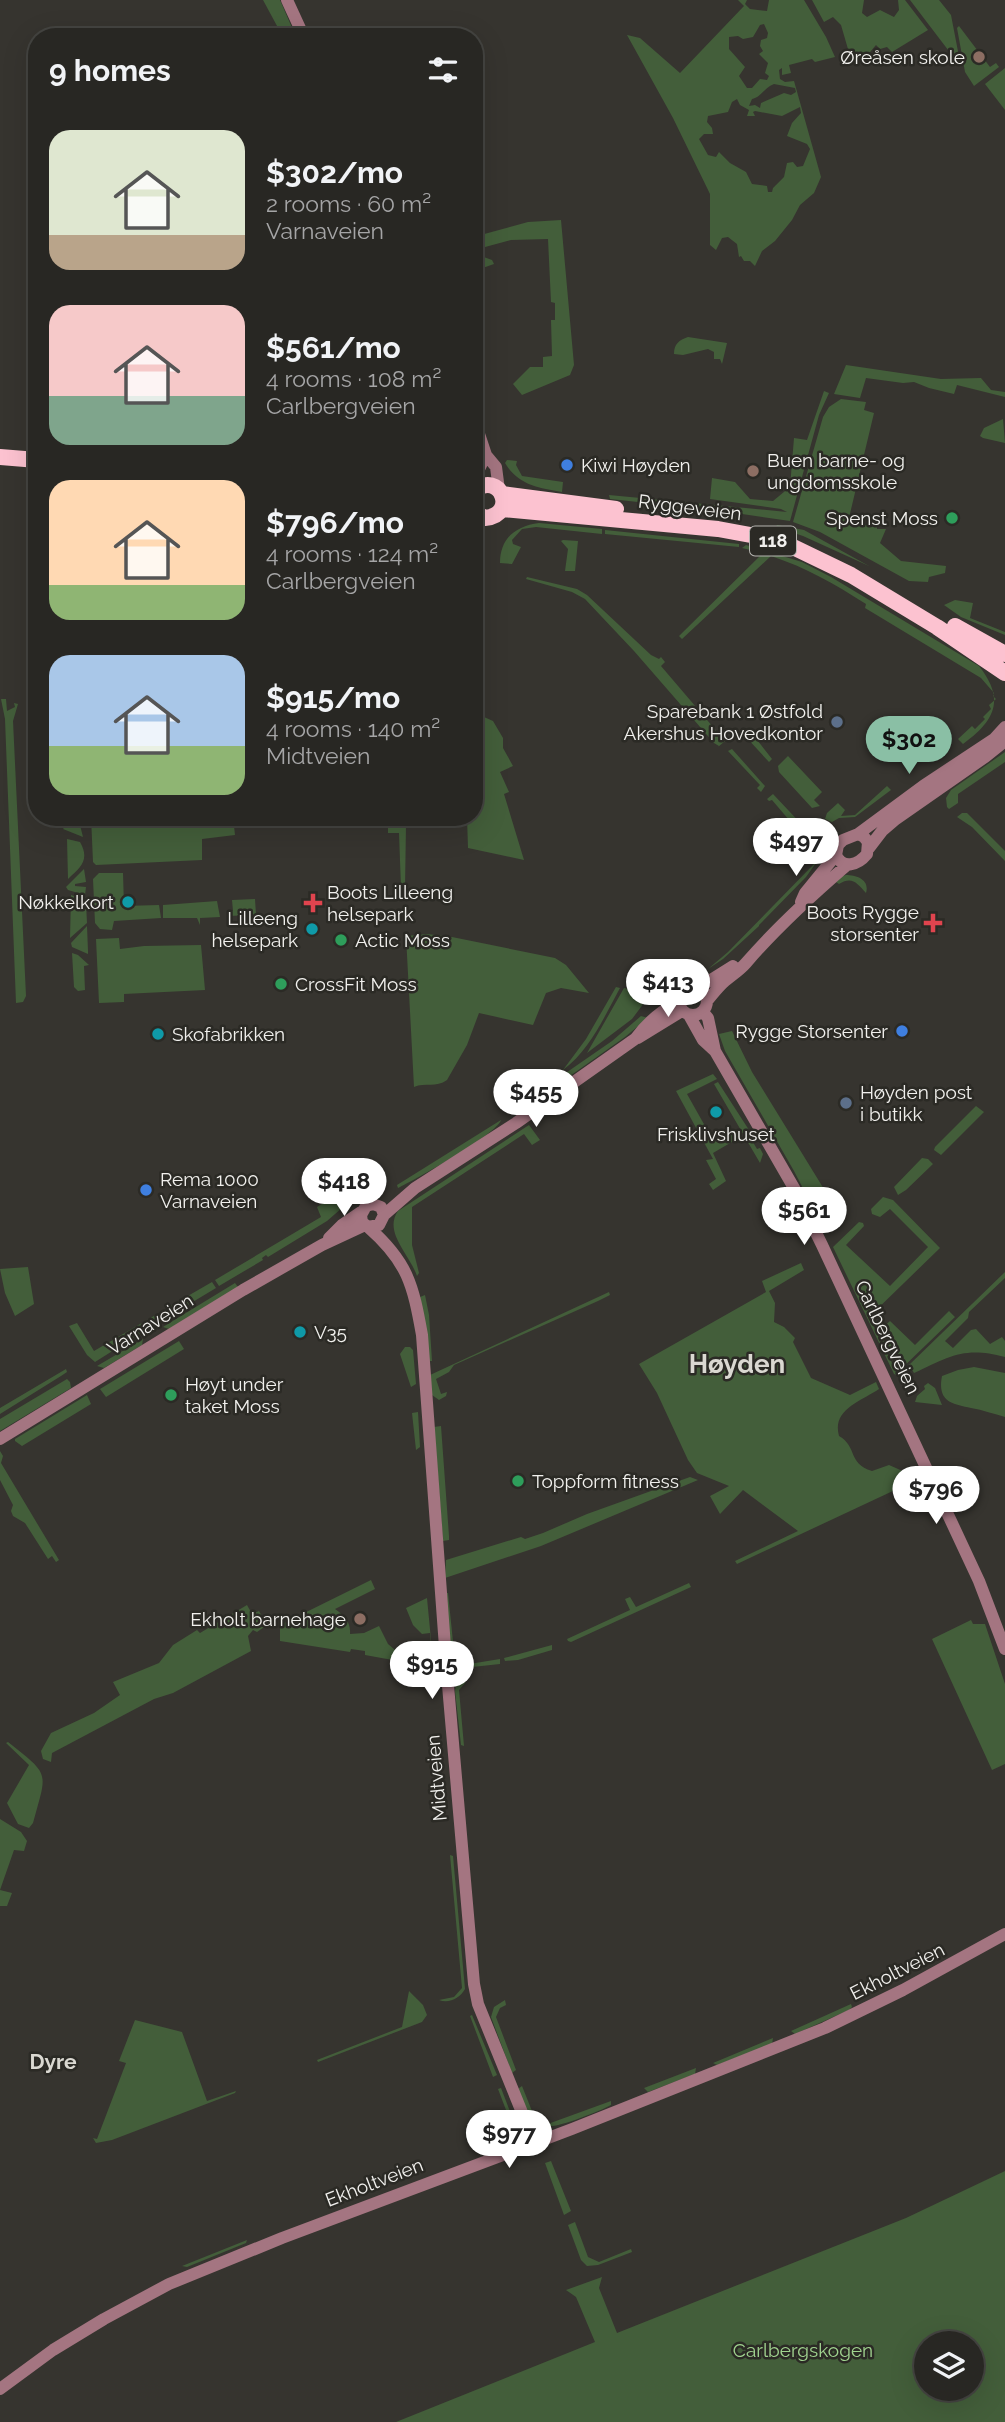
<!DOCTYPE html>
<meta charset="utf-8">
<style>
:root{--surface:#282723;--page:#302f2b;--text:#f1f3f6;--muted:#a5a5a6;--line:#444441;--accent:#8abfa5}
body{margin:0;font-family:Raleway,sans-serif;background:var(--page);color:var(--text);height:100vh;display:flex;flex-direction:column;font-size:26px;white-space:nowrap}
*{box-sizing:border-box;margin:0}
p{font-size:23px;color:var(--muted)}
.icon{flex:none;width:38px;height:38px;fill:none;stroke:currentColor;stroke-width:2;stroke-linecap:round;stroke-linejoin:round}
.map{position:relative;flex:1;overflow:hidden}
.drawer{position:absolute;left:28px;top:28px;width:455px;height:798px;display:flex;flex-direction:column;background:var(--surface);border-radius:28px;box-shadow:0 7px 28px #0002,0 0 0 2px var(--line)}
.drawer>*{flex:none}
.tools{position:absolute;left:914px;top:2331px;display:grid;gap:14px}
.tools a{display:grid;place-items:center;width:70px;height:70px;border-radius:50%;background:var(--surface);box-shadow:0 7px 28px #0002,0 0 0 2px var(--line);font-size:35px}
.price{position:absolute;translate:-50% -60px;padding:0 16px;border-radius:24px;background:#fff;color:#222;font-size:23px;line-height:46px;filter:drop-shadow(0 2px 4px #0008)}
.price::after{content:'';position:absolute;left:50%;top:42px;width:21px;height:16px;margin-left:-10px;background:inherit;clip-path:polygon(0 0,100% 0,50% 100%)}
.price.selected{background:var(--accent);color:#111}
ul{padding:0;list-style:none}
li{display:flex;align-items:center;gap:21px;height:175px;padding:0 21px}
li span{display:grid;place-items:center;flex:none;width:196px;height:140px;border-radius:21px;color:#555}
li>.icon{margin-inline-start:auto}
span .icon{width:84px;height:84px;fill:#fffc;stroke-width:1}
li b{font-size:30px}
h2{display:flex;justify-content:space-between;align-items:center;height:84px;padding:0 21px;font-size:30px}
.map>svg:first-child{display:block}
</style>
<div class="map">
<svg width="1005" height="2422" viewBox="0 0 1005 2422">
<rect width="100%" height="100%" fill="#36342f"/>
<path fill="#435e3a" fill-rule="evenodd" d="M263,0H280L296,37H283Z
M738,0H747L745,4L750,9L767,11L769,0H804L826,37L835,57L815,62L812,59L789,65L791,73L782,75V68L779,70L780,79L785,82L794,81L821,177L814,193L800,205L792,220L775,241L762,251L755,266L750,261H744L741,256L739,257L737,244L728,237L722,238L716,250L710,245V194L673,118L627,35L640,38L680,73L744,6ZM764,24L768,33L767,38L761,40L760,46L763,51L759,54L768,63L765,73L769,76L767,80L760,79L752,88H747L739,76L745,67L729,49V37L738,36L743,39L753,37L760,25ZM774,84L795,88L796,92L791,95L784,93L761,103L760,108L755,105L749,106L752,99C761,97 764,88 774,84ZM737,99L740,105L749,110L747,116H755L753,112L755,111L782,116L800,107L801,113L792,123L787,136L807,144L810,149L803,166L797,167L793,162L787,163L784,177L773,188L772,192H768L767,186L752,184L746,172L730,163L719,152L716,157L708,155L699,139L704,134H713L712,128L707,122L708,116L728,112L732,102Z
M812,0H864L862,13L867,17L880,10L894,17L899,10L898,0H905L928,30L892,52L887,47L880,49L876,45L865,58H857L854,55L850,56L841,25L833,17L824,22Z
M910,0H939L951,15L961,67Z
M959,26L990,67L996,63L999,67L974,86L965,72L957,28Z
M1005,68V110L985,84Z
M561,220L574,365L570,375L522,395L513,384L530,367H543V357L552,356L551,320H555V303L551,302L548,239L511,240L474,250V242L478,240L477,236L528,222Z
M481,256L492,260L494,264L474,271V257Z
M688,337L727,343L722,364L720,359H714V352L708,349L683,355L674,354C674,344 679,340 688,337Z
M846,365L941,379L981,378L991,390L1005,392V397L957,385L954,394L929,388L914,382L903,383L866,378L860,398L834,394Z
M824,391L829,393L819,415L790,521L722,511L610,499L609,495L787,512L781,509L710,499L712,478L735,482L750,499L773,501L790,487L794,438L807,440Z
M841,399L866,402L864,410L874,413L848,522L877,527V529H886L880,543L901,561L946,566L945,573L929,577L928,582L909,581L820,532L793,522L823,417L829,407Z
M1003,419L1005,443L983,438L980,436L984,428Z
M507,460L517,461L516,465L522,476L563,482L562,492C538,488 518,485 505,463Z
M539,523L602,529V534L536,527L522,529L512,540L513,544L521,547L512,564L500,563C500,538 516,526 539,523Z
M777,525L804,530L869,566L803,536L776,527Z
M605,530L739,544V547L605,534Z
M563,540L578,541L575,571H565L568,549L561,541Z
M746,545L802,562L831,577L979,666C1005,699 996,720 963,744L958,739L972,726L975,729L985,719L983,717L991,709L989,705L996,699L993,696L994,693L981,678L865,608L866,604C833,583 807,568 771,556L682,639L679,636L763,553L742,548Z
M527,577L577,589L587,595L651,655L659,659L661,657L665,662L661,666L725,741L718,747L719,746L714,743L634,651L585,599L572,592L526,579Z
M955,600L973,603L970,618L1005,632V635L961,617L944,605Z
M1,699H6L7,711L15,707L14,703L18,704L13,721L26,996L23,1002L16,1003L5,719Z
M484,717L493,721L503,738V748L513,766L500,772L509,792L504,794L524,860L468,848L467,817H474V722Z
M750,731L772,759L769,762L746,737Z
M732,749L765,786L761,792L757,788L760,785L728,751Z
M1005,752V762L958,794V803L949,809L947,807L946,798L951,790Z
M788,756L822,792L814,800L820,806L812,808L779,772L778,766Z
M887,786L891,790L855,817L839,818L832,822L825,819L827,813L838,803L845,810L841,816L855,815Z
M773,794L805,828L801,834L772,800L769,801L767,799Z
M962,813H967L1005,851V861L972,827L957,817Z
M72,817H83V825H80L83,837L63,829Z
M91,817H195L196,828L234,826L235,835L202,839V860L96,865L93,862Z
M398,817H403L406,825L405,888H401L399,833H388V819Z
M810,834L818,844L821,856L806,877L759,925V926L723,959L708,969L728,952L814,864L818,855L805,839Z
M67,839L80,842C90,860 81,867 68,879Z
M84,869L86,882L75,884V886L86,887L85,895L68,890L66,887Z
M99,873H123L124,906L159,905L161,918L114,921L112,930L100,929L95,923L93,879Z
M846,875C857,875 870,880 866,893C857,883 852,876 839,884L836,882L840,877Z
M71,895L80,898L79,903H86L87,923L70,938Z
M255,899L256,915L227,916V911H233L232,900Z
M217,901L220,917L200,918V925L197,918H163V905Z
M87,926L88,951V954L72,947L71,943Z
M427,934L452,937L555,958L566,965L589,993L561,988L546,993L533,1025L479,1013L467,1045L447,1080C436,1088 425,1082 414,1087L406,936Z
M119,938L120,949L144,946L201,945L205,990L124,994V1002L99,1003L96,939Z
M72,953L78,955L89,965L84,966L85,990L78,991L74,987Z
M616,987L620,988C604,1017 590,1050 563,1070L586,1039Z
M624,988L648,992L650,995L632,1019L587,1053Z
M641,1016L648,1018L625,1037L522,1110L518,1106L612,1041Z
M732,1031L752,1072L835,1207L834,1225L827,1226L821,1223L794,1171L725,1051L719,1034Z
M713,1074L717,1079L687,1094L714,1142L733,1132L737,1139L713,1153L726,1181L713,1190L709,1184L716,1179L706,1160L713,1159L676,1091Z
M718,1082L749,1130L747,1132L757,1149L760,1148L763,1154L760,1163L714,1084Z
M976,1106L984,1112L941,1155L934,1150L935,1147Z
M501,1120C497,1134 415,1180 398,1188L397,1185Z
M529,1125L540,1140L532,1145L524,1134L412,1207V1245L419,1273L417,1276C410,1255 383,1232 398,1211Z
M922,1158L928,1159L933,1164L906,1190L898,1195L894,1187Z
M342,1191L350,1195V1201L327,1221L268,1257L266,1255L262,1258L263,1260L219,1286L215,1280L321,1217L317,1207Z
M883,1197L893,1200L940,1248L869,1317L898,1375L901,1373L907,1376L904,1378L894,1374L833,1247L859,1222L863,1223L864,1226L846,1245L890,1286L928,1247L890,1209L880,1217L872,1214L871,1209Z
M801,1263L804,1270L769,1291L775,1303L774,1322L784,1327L795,1338L793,1342L811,1378L850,1395L876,1382L879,1389L876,1391C858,1402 832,1411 839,1436C858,1447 847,1463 872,1471L889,1465L914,1476L895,1490L737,1564L735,1561L798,1531L743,1490L720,1514L710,1496L729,1486L697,1473L688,1460L657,1393L639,1364L766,1292L762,1281Z
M28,1267L34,1304L15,1316L5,1293L0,1269Z
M1005,1272V1278L969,1312L968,1318L945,1341L953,1348L971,1330L976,1329L990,1344L1002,1337L1005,1341V1357C965,1346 950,1356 914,1373L909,1365Z
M212,1282L216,1288L171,1315L167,1308Z
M235,1283L238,1287L169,1329L163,1327Z
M609,1292L610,1295L598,1301L454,1365L449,1372L436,1379L441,1394L447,1392L446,1396L439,1400L432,1395L430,1375Z
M425,1295L429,1315L432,1361H428L420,1297Z
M164,1310L168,1316L95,1362L87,1355L69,1326L77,1323L94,1351Z
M949,1311L955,1317L898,1372L878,1332L890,1321L915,1345Z
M143,1339L142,1345L104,1368L97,1366Z
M179,1341L184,1349L106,1397L100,1389Z
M405,1347H410L413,1350L416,1384L411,1387L400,1354Z
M974,1367L1005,1373V1417C994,1414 983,1410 971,1408C952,1404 937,1402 942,1376L958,1370Z
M66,1369L67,1372L61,1376L0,1414V1408Z
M67,1379L70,1382L71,1388L0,1431V1419Z
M928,1383L935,1388L942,1405L915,1402L917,1396L925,1389L924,1386Z
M87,1395L91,1404L22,1446L15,1441V1439Z
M418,1412L420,1447L416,1450L412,1413Z
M441,1426L449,1536V1540L443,1541L434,1427Z
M0,1451L3,1456L1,1463L59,1560L56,1562L52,1556L48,1559L25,1523L13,1516L11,1511L13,1505L0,1480Z
M690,1477L698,1480L541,1546L445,1578L446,1560L521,1537L525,1539L543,1533L587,1514Z
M371,1580L375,1589L335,1609C344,1615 351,1622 350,1634L364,1633L379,1626L388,1644L401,1655L417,1652L422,1645L431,1644L430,1633L422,1634L413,1625L406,1608L427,1598L432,1650L420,1665L365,1655V1651L351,1649L350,1652L280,1641V1625Z
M689,1583L691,1587L571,1642L568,1641L567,1639L630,1610L625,1599L630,1597L636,1607Z
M445,1593H448L455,1661L463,1665L500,1659V1664L463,1668L452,1664Z
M247,1605L252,1614L259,1611L267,1625L257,1632L253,1630L248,1636L251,1651L173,1693L154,1699L52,1753L51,1762L43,1759L41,1751L51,1733L94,1713L120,1695L113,1682L159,1663L173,1645L197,1630L200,1633Z
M971,1620L973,1624H985L1005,1684V1764L992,1770L932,1639Z
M552,1645V1650L518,1660L505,1661L504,1658Z
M466,1682L459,1690L464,1746L461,1745L455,1691L456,1684Z
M8,1742C51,1776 47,1771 33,1823L29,1828L18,1824L7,1803L29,1765L6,1743Z
M0,1819L21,1832L27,1841L24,1851L14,1850L0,1890L12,1893L7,1906H0Z
M450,1855L453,1856L465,1989C460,1998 449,2004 439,2000L454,1997L462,1988Z
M409,1991L423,2005L427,2015L422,2022L318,2062L317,2060L402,2027Z
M505,2000L506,2005L500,2008L496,2017L516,2070L512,2073L491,2017L494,2007Z
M851,2004L852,2007L849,2010L795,2034L791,2031Z
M472,2015L497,2075L493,2077L470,2016Z
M135,2020L182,2032L207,2101L236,2091L235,2093L112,2140L96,2143L93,2138L97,2139L126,2063L119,2061Z
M773,2038L772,2044L717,2065L713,2063Z
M696,2068L695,2074L648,2092L644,2088Z
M522,2086L536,2121L545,2125L611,2101V2105C600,2111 587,2115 575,2120C534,2134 533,2125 518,2089Z
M501,2088L516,2127C514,2145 495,2149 480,2154L479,2151C491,2146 509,2144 514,2131L498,2089Z
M551,2161L571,2211L564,2215L545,2163Z
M1005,2171V2422H396L595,2342L576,2297L566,2290L602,2277L599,2288L617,2333L906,2218ZM926,2343H971V2389H926Z
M575,2222L588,2257L599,2262L631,2249L632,2252L598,2265L587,2266L581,2260L568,2225Z
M247,2240L246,2243L187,2267L182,2266Z"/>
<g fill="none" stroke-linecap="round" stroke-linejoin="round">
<path stroke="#a47581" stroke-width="12" d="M287,0L304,37
M474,419L486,455L496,467L499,490
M479,487V469L486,455
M858,834L864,837L868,842L867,854C858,865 843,870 836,855L838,845L843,840L858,834L923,786L994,739L1005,727
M869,848L882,831L896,819L985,757L1005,741
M801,902L805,893L836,855
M679 1001a14 14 0 1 1 28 0a14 14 0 1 1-28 0Z
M698,988L733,966
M707,1001C713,994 718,987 725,981C732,975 740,970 746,963C777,927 811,896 847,865
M703,1012L708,1018L715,1051
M689,1015L703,1040L715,1051L794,1188L822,1245L979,1581L1005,1649
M638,1038L682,1011
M384,1215L381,1207L373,1204L366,1206L361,1215L362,1222L368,1227L379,1225L384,1215L415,1188L516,1123L635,1039C647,1023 660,1011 678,1002
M368,1227C408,1262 413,1285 422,1335L447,1674L474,1984L478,2004L534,2142
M329,1238L342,1225L361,1212
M0,1439L243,1290L322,1245L365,1225
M0,2389L53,2350L104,2319L169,2284L282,2238L572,2129L825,2028L903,1990L1005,1934"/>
<path stroke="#fcc2d0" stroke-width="16" d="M0,457L37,460
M474,491C500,469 519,515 485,518L474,512
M502,494L616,509
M502,509L718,529L756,536L793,547L851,575L937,627L1005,673
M955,626L1005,654"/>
</g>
<g fill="#8d6e63" stroke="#2b2a25" stroke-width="2.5">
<circle cx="979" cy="57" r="7"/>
<circle cx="753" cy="471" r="7"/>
<circle cx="360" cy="1619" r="7"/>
</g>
<g fill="#3f7fe0" stroke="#2b2a25" stroke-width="2.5">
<circle cx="567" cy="465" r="7"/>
<circle cx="902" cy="1031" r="7"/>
<circle cx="146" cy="1190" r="7"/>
</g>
<g fill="#2e9e5b" stroke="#2b2a25" stroke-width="2.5">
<circle cx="952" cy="518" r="7"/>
<circle cx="341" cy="940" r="7"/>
<circle cx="281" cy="984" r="7"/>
<circle cx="171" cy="1395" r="7"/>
<circle cx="518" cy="1481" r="7"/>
</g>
<g fill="#5c6f8a" stroke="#2b2a25" stroke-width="2.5">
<circle cx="837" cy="722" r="7"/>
<circle cx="846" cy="1103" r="7"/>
</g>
<g fill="#0f9aa8" stroke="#2b2a25" stroke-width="2.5">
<circle cx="128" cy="902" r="7"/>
<circle cx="312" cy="929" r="7"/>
<circle cx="158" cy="1034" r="7"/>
<circle cx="716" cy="1112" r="7"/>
<circle cx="300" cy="1332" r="7"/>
</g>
<g fill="#e0444e" stroke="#2b2a25" stroke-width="2.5">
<path d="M309.5 892.5h7v7h7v7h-7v7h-7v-7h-7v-7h7z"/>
<path d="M929.5 912.5h7v7h7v7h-7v7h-7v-7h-7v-7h7z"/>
</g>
<g text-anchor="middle" stroke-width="5" stroke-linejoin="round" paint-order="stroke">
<rect fill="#2b2a25" stroke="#b6b5b1" stroke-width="2" x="750" y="526.5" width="46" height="29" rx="5"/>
<g font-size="18" font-weight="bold" fill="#f1f0ed">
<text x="773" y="547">118</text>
</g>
<g font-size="19" fill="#f1f0ed" stroke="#2b2a25" text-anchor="start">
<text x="965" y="64" text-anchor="end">Øreåsen skole</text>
<text x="767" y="467">Buen barne- og<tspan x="767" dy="22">ungdomsskole</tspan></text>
<text x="581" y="472">Kiwi Høyden</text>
<text x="938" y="525" text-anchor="end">Spenst Moss</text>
<text x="823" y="718" text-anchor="end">Sparebank 1 Østfold<tspan x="823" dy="22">Akershus Hovedkontor</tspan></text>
<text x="327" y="899">Boots Lilleeng<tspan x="327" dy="22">helsepark</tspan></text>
<text x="114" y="909" text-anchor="end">Nøkkelkort</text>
<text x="919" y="919" text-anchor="end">Boots Rygge<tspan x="919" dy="22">storsenter</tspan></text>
<text x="298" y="925" text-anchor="end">Lilleeng<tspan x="298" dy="22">helsepark</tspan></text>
<text x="355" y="947">Actic Moss</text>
<text x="295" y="991">CrossFit Moss</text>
<text x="888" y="1038" text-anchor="end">Rygge Storsenter</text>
<text x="172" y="1041">Skofabrikken</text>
<text x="860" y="1099">Høyden post<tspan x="860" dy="22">i butikk</tspan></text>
<text x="716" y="1141" text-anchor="middle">Frisklivshuset</text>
<text x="160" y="1186">Rema 1000<tspan x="160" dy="22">Varnaveien</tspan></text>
<text x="314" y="1339">V35</text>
<text x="185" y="1391">Høyt under<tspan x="185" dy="22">taket Moss</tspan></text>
<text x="532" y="1488">Toppform fitness</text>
<text x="346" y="1626" text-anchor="end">Ekholt barnehage</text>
</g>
<g font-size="19" fill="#f1f0ed" stroke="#2b2a25">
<text transform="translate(690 507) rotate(7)" y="7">Ryggeveien</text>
<text transform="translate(150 1324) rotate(-32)" y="7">Varnaveien</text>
<text transform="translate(888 1337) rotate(64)" y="7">Carlbergveien</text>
<text transform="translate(436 1778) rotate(-95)" y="7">Midtveien</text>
<text transform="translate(897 1971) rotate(-27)" y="7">Ekholtveien</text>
<text transform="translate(374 2182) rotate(-21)" y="7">Ekholtveien</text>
</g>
<g font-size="19" fill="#a0d38f" stroke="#2b2a25">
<text x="803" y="2357">Carlbergskogen</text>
</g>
<g font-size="21" font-weight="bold" fill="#dad8d1" stroke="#2b2a25">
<text x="53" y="2069">Dyre</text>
</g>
<g font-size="26" font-weight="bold" fill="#dad8d1" stroke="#2b2a25">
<text x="737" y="1373">Høyden</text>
</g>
</g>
</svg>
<div class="tools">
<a><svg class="icon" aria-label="layers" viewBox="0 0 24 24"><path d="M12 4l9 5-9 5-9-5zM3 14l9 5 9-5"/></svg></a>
</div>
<b class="price selected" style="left:909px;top:776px">$302</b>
<b class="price" style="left:796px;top:878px">$497</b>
<b class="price" style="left:668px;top:1019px">$413</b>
<b class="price" style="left:536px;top:1129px">$455</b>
<b class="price" style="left:344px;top:1218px">$418</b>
<b class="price" style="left:804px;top:1247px">$561</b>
<b class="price" style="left:936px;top:1526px">$796</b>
<b class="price" style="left:432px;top:1701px">$915</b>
<b class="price" style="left:509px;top:2170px">$977</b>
<section class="drawer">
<h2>9 homes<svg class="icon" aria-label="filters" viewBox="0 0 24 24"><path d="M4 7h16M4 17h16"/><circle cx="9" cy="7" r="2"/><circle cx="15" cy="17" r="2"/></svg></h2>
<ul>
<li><span style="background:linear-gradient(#dfe7d0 75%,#b9a48a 0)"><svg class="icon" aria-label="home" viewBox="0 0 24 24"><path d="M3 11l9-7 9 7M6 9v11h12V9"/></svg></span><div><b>$302/mo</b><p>2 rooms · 60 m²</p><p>Varnaveien</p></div></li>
<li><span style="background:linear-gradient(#f6c9c9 65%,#7fa58c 0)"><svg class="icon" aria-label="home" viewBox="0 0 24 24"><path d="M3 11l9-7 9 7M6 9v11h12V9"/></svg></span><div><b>$561/mo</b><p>4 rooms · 108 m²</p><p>Carlbergveien</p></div></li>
<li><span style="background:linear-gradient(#ffd9b3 75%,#8fb573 0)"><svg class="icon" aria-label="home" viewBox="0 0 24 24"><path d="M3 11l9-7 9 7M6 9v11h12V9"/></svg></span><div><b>$796/mo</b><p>4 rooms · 124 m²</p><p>Carlbergveien</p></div></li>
<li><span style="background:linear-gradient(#a9c7e8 65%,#8fb573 0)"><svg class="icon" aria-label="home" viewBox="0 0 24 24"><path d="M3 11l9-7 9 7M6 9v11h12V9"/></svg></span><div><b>$915/mo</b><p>4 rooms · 140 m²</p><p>Midtveien</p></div></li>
</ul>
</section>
</div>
